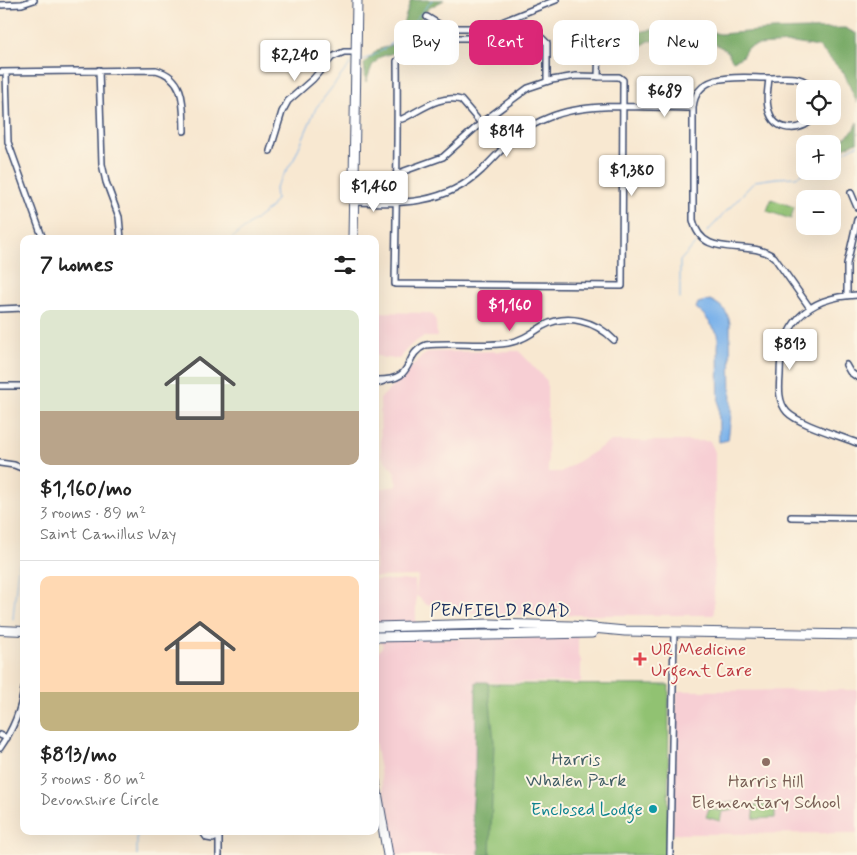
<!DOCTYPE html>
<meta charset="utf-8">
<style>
:root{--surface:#fff;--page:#f2f2f2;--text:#222;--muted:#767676;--line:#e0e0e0;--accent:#db2777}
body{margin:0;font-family:Mynerve,sans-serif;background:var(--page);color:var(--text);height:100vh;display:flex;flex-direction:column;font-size:19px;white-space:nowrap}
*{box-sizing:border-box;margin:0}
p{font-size:16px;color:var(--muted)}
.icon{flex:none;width:28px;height:28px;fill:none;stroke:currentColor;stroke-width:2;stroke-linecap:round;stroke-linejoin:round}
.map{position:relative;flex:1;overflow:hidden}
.details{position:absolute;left:20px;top:235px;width:359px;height:600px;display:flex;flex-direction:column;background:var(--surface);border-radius:10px;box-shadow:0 5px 20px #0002}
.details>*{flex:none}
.hud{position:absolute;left:394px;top:20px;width:388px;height:45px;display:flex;gap:10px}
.fabs{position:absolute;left:796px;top:80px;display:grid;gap:10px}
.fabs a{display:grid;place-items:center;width:45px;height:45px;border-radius:10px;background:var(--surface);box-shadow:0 5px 20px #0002;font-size:25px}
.price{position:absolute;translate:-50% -42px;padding:0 11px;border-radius:5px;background:#fff;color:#222;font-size:16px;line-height:32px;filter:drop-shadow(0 1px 2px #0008)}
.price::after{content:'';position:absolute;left:50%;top:30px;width:15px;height:11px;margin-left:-8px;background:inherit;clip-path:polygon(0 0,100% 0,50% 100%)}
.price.selected{background:var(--accent);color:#fff}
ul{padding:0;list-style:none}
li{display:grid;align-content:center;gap:10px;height:265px;padding:0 20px}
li+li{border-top:1px solid var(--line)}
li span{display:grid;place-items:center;height:155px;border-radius:10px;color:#555}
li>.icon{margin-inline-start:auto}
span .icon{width:90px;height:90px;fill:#fffc;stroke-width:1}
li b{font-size:21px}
h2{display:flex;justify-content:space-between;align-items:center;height:60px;padding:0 20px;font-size:21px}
.pill{padding:0 18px;border-radius:10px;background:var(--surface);box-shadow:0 5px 20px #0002;font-size:18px;line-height:45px}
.pill.selected{background:var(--accent);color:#fff}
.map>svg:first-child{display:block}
</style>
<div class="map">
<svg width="857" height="855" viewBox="0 0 857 855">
<rect width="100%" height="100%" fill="#fcf5e5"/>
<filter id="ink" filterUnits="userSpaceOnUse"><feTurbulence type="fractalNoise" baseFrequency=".02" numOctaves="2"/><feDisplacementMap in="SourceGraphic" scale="10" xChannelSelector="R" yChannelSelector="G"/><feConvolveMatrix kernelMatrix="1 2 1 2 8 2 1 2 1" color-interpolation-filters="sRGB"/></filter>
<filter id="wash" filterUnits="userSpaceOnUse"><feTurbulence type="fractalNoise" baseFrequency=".0096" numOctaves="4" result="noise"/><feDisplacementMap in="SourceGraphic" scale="20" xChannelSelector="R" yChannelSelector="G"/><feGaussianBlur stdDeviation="1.12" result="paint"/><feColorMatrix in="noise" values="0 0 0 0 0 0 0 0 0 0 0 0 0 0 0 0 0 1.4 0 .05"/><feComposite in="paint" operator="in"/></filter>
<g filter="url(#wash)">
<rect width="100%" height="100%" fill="#f8e8d1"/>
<path fill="#f7cfd4" d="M375,312L426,313L433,315L436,322L437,337H423L412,344L405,351L400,359L384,358L378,356L375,354Z
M519,351L547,381L548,472H561L611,441H710L715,452L714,615H524L450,612V605H427L416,595V623H375L377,619L375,618V580H415L416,595L418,576L375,577V492L377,489L397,486L395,472L381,456L380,399L421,357L429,352Z
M578,637V656L581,660V682H476L475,776L472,815L479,845V855H394L375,741V655L383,646L380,640Z
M857,690V833L673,834L677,691Z"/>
<path fill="#91c272" stroke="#567868" d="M771,199L794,207L791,219L767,211Z
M482,684L669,685L668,855H483Z
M733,802L734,810L722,812L720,821L706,817L709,808L720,811L719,804Z
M753,805H775V818L754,819Z"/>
<path fill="#74a864" stroke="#486c61" d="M411,0H444L429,8L419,20L437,32L422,36L410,48L380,57L372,66L366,82L364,64L377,50L396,44Z
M845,28L857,34V103L844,73L819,47L793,43L757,45L747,48L742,57L733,61L726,50L711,42L669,40L649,41L630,53L621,40L631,33L650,30H703L720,34L772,30Z
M857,122V142L833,153V146L853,131Z
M476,682H488L494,742L490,855H479V845L472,815L475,776Z"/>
<path fill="#7bb2ea" stroke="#4b70a4" d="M710,300C722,306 727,310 730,323L731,415L728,440L719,442L718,334L704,315L696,308L698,303Z"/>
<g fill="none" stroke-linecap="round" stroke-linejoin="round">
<path stroke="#7bb2ea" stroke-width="1" d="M362,60C392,51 412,23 432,0
M832,158L857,145
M707,232L755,181L776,178L796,177L806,171
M231,239L270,208L276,199L275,188L294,159L316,108L351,63
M680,298V261L695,244
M13,619L18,565L24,557
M137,831V855"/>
</g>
</g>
<g filter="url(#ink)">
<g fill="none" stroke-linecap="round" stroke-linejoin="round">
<defs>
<path id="street" d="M0,5L22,4L34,0
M427,17L445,28H487L556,0
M99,70L102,164L106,182L119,217L121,239
M0,72L156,70C186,78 183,105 184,131
M6,72L8,142L43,239
M598,77L599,41
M769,78C741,78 696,70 693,108V220C703,262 747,237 774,257L810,308
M813,89C803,74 785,78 769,78C768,89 765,103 770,114C777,133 805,132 815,116
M398,119H402C421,110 440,94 461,100L502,148
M270,151L282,112L288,101L313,79L332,57L344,52H356
M396,174L443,157L481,123L528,88L552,80L576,76L619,77L623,80L622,286L395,284C396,210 398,135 397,61L402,55L437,38H542L547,43V81
M851,193L857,207
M354,202C401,204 445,205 482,170C505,147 518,129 550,117C589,101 650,108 693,108
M857,295C806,297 780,325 780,375C779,388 778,402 787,412C798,424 840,436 857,443
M847,296V264L857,220
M0,309L24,308
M846,365L850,372L857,377
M375,380C419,381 400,356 426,345C453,342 481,347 508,343C521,341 532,333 543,326C567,313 596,321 614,340
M375,384L384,381
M0,386H24
M0,463L14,465L24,469
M791,517L857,518
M0,735L7,738
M0,748C12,731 21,710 24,689
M202,831L207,838L213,839L219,836L221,831
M219,855V836
M670,855L674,632"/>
<path id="secondary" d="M0,630L24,631"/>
<path id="primary" d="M353,239L357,0
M375,627L490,624L571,626L625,631L857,635
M375,637L592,633
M375,781L388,855"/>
</defs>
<use href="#street" stroke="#3c4b6f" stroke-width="8"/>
<use href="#secondary" stroke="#3c4b6f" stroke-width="10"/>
<use href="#primary" stroke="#3c4b6f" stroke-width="11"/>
<use href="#street" stroke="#fff" stroke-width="5"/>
<use href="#secondary" stroke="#fff" stroke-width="8"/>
<use href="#primary" stroke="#fff" stroke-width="9"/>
</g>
</g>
<path fill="#e0444e" stroke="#fcf5e5" stroke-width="2" d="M637.5 651.5h5v5h5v5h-5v5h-5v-5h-5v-5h5z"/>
<circle fill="#8d6e63" stroke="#fcf5e5" stroke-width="2" cx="766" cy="762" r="5"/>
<circle fill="#0f9aa8" stroke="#fcf5e5" stroke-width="2" cx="653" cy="809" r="5"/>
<g text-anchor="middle" stroke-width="4" stroke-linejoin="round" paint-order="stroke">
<g font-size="18" fill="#1b2f5e" stroke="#fcf5e5">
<text x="500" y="616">PENFIELD ROAD</text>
</g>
<g font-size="18" fill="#be3a42" stroke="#fcf5e5" text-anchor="start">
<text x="651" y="655">UR Medicine<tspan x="651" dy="21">Urgent Care</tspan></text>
</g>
<g font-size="18" fill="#3e5b64" stroke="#fcf5e5">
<text x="576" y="765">Harris<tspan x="576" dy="21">Whalen Park</tspan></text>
</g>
<g font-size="18" fill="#785e54" stroke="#fcf5e5">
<text x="766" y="787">Harris Hill<tspan x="766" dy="21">Elementary School</tspan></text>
</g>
<g font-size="18" fill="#0d838f" stroke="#fcf5e5" text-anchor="end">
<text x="643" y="815">Enclosed Lodge</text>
</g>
</g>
</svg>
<div class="fabs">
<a><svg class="icon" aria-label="locate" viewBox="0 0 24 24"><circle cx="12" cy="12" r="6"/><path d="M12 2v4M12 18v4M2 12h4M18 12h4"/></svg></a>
<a>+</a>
<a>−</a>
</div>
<b class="price" style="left:295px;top:82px">$2,240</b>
<b class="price" style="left:665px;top:118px">$689</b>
<b class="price" style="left:507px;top:158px">$814</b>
<b class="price" style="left:632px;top:197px">$1,380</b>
<b class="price" style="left:374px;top:213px">$1,460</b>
<b class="price selected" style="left:510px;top:332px">$1,160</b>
<b class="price" style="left:790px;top:371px">$813</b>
<div class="hud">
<a class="pill">Buy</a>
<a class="pill selected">Rent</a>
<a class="pill">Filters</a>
<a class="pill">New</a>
</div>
<section class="details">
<h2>7 homes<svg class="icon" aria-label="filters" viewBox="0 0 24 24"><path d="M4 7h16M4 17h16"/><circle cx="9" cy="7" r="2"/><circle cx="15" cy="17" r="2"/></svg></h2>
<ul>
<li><span style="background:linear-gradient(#dfe7d0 65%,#b9a48a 0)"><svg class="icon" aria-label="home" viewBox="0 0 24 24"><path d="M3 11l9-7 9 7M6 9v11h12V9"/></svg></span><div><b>$1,160/mo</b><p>3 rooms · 89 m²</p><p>Saint Camillus Way</p></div></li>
<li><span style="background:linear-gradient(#ffd9b3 75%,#c2b280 0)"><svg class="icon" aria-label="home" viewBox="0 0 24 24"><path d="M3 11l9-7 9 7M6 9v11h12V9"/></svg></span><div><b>$813/mo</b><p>3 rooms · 80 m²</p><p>Devonshire Circle</p></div></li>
</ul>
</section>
</div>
